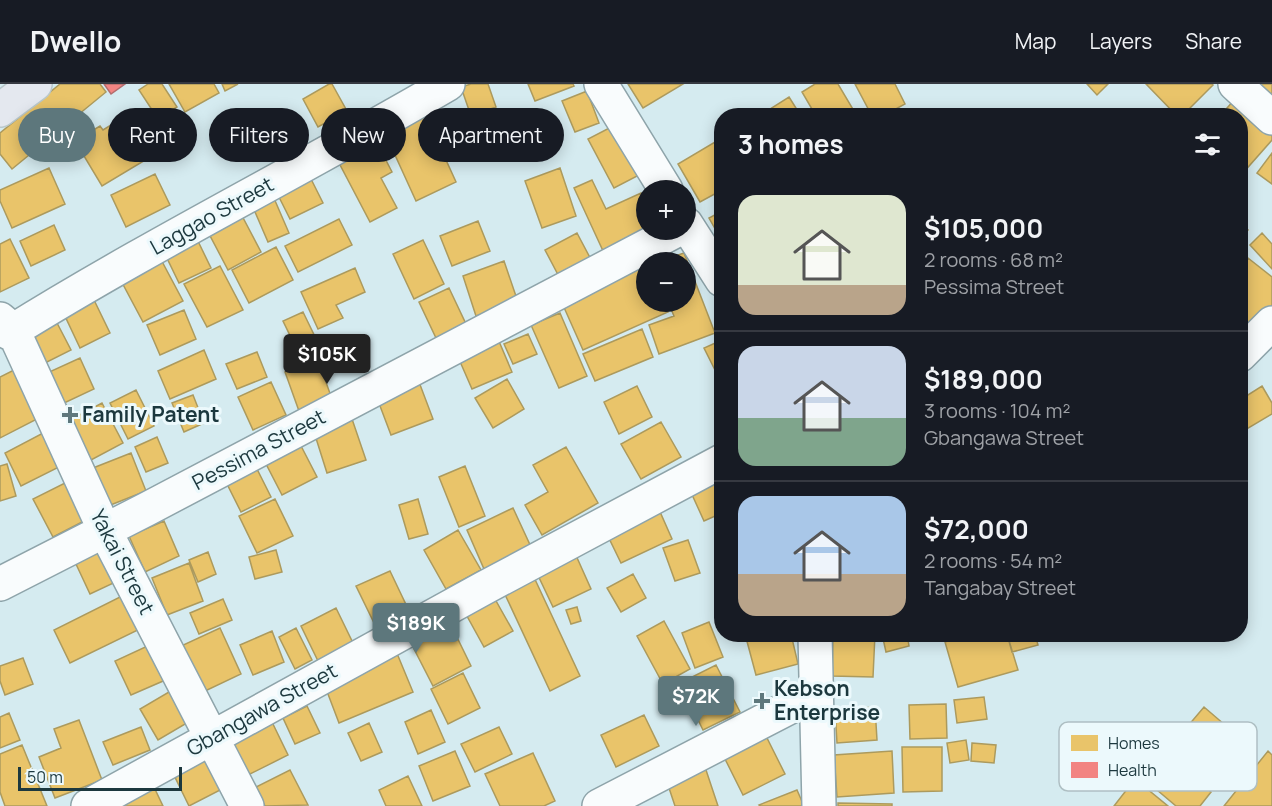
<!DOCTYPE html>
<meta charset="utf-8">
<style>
:root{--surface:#171b24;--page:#20242c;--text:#f1f3f6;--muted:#9ea1a6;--line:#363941;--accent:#5d777c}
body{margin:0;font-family:Manrope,sans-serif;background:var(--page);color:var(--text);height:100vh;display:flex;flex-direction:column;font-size:22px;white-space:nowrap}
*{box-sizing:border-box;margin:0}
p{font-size:20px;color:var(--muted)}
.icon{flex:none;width:33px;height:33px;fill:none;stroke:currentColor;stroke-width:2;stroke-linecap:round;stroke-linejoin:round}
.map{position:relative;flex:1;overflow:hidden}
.sheet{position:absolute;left:714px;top:24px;width:534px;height:534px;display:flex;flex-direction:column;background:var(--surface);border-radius:24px;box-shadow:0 3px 15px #0003}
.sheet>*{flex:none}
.top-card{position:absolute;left:18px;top:24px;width:570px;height:54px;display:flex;gap:12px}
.fabs{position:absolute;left:636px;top:96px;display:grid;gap:12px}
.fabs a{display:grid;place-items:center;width:60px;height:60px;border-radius:50%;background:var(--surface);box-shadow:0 3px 15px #0003;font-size:30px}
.scale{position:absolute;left:18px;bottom:15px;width:164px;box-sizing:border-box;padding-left:6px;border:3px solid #1c383e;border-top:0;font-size:16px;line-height:21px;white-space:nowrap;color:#1c383e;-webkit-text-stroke:4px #ecf9fc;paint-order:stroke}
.price{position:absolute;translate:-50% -51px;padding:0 14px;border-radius:6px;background:var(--accent);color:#fff;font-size:20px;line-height:39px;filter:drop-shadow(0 2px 3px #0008)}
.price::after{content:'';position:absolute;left:50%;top:36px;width:18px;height:14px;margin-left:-9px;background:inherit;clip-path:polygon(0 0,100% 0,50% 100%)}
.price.selected{background:#222;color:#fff}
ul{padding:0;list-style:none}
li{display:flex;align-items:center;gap:18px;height:150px;padding:0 24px}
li+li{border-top:2px solid var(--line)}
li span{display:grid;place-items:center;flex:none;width:168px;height:120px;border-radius:18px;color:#555}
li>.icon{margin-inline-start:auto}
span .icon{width:72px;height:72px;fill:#fffc;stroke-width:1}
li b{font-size:26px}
h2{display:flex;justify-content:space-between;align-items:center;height:72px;padding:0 24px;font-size:26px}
.tag{padding:0 21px;border-radius:27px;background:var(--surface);box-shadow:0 3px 15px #0003;font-size:21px;line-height:54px}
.tag.selected{background:var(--accent);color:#fff}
header{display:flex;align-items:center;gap:36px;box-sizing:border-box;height:84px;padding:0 30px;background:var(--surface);border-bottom:2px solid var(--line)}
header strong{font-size:28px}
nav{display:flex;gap:33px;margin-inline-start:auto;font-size:21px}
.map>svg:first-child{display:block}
</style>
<header>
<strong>Dwello</strong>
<nav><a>Map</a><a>Layers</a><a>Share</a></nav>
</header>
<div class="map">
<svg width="1272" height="722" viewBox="0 0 1272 722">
<rect width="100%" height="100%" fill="#d5ebf0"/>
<path fill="#e9c46a" stroke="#ac9a5d" stroke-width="1.5" d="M60,0H100L106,8L12,85L0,70V49Z
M148,0H162L177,23L158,35L139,6Z
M169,0H214L219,9L185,28Z
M222,0H238L225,7Z
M329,0H332L347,27L318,43L303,15Z
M471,0H488L496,23L471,32L461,3Z
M528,0H573L574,2L535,17Z
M628,0H683L643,24Z
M815,0H838L857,32H816L802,8Z
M855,0H895L905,20L883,32H872Z
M1087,0H1108L1097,11Z
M1146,0H1212L1213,1L1182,32H1177Z
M1247,0H1272V26Z
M587,7L599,39L575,48L562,17Z
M789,13L801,32H759Z
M1234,16L1272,50V56L1242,90L1240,32H1220Z
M137,25L162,66L102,102L75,57L100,42L103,46Z
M425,30L456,98L416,117L385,49Z
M617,40L643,89L614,104L588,55Z
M376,57L392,88L381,94L397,124L370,138L338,77Z
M715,58L722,70V106L700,118L678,80Z
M1272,69V100L1257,89Z
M49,84L65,120L12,144L0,117V106Z
M560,84L576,132L542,144L525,97Z
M155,90L170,121L126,143L111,111Z
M309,91L323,119L290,135L276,107Z
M592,96L606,125L641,109L646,122V146L604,169L574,104Z
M273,112L289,149L268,158L252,121Z
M722,127V157L709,134Z
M240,128L261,168L228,186L207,146Z
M339,135L352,161L298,188L285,162Z
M478,137L490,167L452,182L440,152Z
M54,141L65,166L31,182L20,157Z
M1240,141L1248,146L1240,157Z
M577,149L596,185L564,202L545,166Z
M1262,149L1272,160V185L1250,161Z
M195,151L211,184L179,199L163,166Z
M10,155L29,194L0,208V160Z
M423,156L444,200L414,215L393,170Z
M276,163L293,196L249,219L232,186Z
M684,169L715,249L659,270L649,241L674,232L668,218H686V178H658Z
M158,170L183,217L143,238L118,191Z
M1248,174L1272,193V224L1250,252L1240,245V184Z
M504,177L518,218L476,232L463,192Z
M646,181V218H663L668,228L583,266L562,219Z
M220,182L243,226L207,243L184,200Z
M355,184L365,208L336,221L343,234L318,245L301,208Z
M449,204L466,240L436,254L419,218Z
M94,216L110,249L80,264L64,230Z
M184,226L196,255L160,271L147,241Z
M303,228L319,261L299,270L283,237Z
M560,229L587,292L559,304L531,241Z
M56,237L71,266L41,281L26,251Z
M642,245L653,273L595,297L583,270Z
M528,250L537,270L513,280L504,260Z
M498,255L512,288L472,305L458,273Z
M722,256V300L704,264Z
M204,266L216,295L170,315L158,287Z
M257,268L267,293L237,305L226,280Z
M80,274L94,305L62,320L47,289Z
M318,276L332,315L299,327L285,288Z
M14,286L39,334L0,354V293Z
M507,295L524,325L493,344L475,314Z
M271,298L286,331L253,346L238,313Z
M419,298L433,335L391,351L377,314Z
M637,302L652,333L619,350L604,318Z
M1262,302L1272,319V330L1240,349V316Z
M136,306L154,342L128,355L110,319Z
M193,311L204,339L184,348L172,319Z
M102,319L123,359L91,376L70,336Z
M352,335L366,376L327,389L314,348Z
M661,338L681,373L641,395L621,360Z
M45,348L61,382L21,402L5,369Z
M157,353L168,379L146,388L135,363Z
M299,358L317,393L282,411L264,376Z
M566,363L598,419L542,451L525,421L548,408L533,381Z
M131,369L146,407L108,422L93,384Z
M254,379L271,413L241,428L224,394Z
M7,380L16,412L0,417V382Z
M465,382L485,432L459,443L439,393Z
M722,389V429L704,437L689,404Z
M67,398L86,436L53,453L33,415Z
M275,415L293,452L257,469L239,432Z
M418,415L428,450L409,455L399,421Z
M657,421L672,455L621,479L605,446Z
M513,424L531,463L484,485L467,446Z
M164,437L179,472L145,488L129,452Z
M458,446L481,486L446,505L424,466Z
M688,456L700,489L675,497L663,464Z
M106,465L120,496L90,510L75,478Z
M276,466L282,488L255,495L249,473Z
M574,467L591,505L553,523L535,485Z
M208,468L216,490L198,498L189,476Z
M189,479L203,517L167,531L152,494Z
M390,487L410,529L377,545L356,502Z
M532,489L580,592L550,607L502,504Z
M633,490L646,514L621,528L607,504Z
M491,508L513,547L484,563L462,523Z
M126,510L142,544L70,579L54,546Z
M223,515L232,536L199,550L190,529Z
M577,523L581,537L571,540L566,526Z
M336,524L353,559L318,577L301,542Z
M664,537L690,585L663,600L637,552Z
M709,538L723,573L695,584L682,549Z
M450,539L471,582L433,602L411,559Z
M220,544L241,590L203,608L181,562Z
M296,544L312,576L295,585L279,553Z
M272,547L284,578L253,591L240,561Z
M745,550H791L798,580L756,591Z
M833,550H875L873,593L832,592Z
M882,550H907L909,562L886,568Z
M969,550H1007L1018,586L958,603L945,558Z
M1007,550H1035L1038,561L1012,568Z
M154,559L170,594L131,611L115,577Z
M396,567L413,608L339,639L323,597Z
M23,574L33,600L5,611L0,597V582Z
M716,581L740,628L703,646L680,599Z
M463,589L480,624L448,640L431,605Z
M174,605L192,636L158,656L140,625Z
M984,613L987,635L957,639L954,616Z
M946,620L947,654L910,655L909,621Z
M307,622L320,649L295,660L283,634Z
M875,623L877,656L837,659L835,626Z
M1204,623L1239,653L1206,691L1171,662Z
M431,626L445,658L418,670L405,638Z
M9,629L20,656L0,664V633Z
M644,631L659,662L616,683L601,651Z
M79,636L102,696L55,714L39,673L61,664L54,645Z
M271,636L288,671L248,691L230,655Z
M369,639L382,668L361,677L348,649Z
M141,643L150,666L113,681L103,658Z
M499,643L512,670L475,688L461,660Z
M763,646L785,690L743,711L721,667Z
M966,656L969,676L950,679L947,659Z
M972,659L996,661L994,679L971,677Z
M1152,659L1211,708L1200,722H1176L1131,684Z
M22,661L47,722H5L0,708V670Z
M902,663H942V707L903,708Z
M209,666L228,702L189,722L171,685Z
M455,667L470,702L433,717L419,682Z
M892,667L894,709L837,713L834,671Z
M1268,667L1272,671V722H1224Z
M533,669L555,717L544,722H500L485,690Z
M704,680L718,722H675L665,692Z
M290,686L308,721L265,722L256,703Z
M408,692L422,722H386L379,706Z
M1135,695L1168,722H1114Z
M152,699L163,722H124L120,715Z
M797,706L804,722H760L759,721Z
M838,719L892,720V722H838Z"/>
<path fill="#f28482" stroke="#b26d6e" stroke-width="1.5" d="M104,0H125L111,10Z"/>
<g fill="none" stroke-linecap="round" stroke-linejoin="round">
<defs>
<path id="minor" d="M601,0L666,106
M1235,0L1272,34
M686,140L722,196
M0,235L13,246L105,447L247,722
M9,249C152,160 303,85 448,0
M1240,271L1272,239
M0,500L147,425L677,146
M815,550L819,722
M88,722L484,504L722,377
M599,722L817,609"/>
<path id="major" d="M0,26L35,0"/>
</defs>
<use href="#minor" stroke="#8ea4aa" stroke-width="36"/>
<use href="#major" stroke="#bac8cb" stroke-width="36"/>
<use href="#minor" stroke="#f9fcfd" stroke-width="33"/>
<use href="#major" stroke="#e4e8ef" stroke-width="33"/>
</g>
<g fill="#5d777c" stroke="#ecf9fc" stroke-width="2">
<path d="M67 322h6v6h6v6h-6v6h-6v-6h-6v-6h6z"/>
<path d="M759 608h6v6h6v6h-6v6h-6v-6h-6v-6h6z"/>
</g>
<g text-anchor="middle" stroke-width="6" stroke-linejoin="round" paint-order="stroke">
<g font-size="21" fill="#1c383e" stroke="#ecf9fc">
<text transform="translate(212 132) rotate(-29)" y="7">Laggao Street</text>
<text transform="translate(259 366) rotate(-28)" y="7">Pessima Street</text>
<text transform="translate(122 478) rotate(63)" y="7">Yakai Street</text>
<text transform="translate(262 626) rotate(-29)" y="7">Gbangawa Street</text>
</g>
<g font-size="21" font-weight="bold" fill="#1c383e" stroke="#ecf9fc" text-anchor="start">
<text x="82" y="338">Family Patent</text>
<text x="774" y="612">Kebson<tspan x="774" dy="24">Enterprise</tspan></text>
</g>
</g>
<rect x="1059" y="638" width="198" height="69" rx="9" fill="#ecf9fc" stroke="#aebfc3" stroke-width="1.5"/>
<rect x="1071" y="651" width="27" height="16" fill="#e9c46a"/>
<rect x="1071" y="678" width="27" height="16" fill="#f28482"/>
<g font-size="16" fill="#1c383e">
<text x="1108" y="665">Homes</text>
<text x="1108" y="692">Health</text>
</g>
</svg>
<div class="fabs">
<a>+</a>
<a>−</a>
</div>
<div class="scale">50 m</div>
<b class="price selected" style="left:327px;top:301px">$105K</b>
<b class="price" style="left:416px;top:570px">$189K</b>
<b class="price" style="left:696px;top:643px">$72K</b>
<div class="top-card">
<a class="tag selected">Buy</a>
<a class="tag">Rent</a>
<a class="tag">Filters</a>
<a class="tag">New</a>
<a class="tag">Apartment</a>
</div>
<section class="sheet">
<h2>3 homes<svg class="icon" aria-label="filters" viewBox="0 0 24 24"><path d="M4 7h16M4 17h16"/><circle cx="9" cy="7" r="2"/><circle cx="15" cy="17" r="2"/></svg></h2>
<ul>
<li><span style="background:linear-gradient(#dfe7d0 75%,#b9a48a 0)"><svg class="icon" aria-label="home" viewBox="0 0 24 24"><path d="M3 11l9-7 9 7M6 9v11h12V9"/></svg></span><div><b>$105,000</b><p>2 rooms · 68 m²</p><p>Pessima Street</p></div></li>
<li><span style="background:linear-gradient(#c9d6e8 60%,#7fa58c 0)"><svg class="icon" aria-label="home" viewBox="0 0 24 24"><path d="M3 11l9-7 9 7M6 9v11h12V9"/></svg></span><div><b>$189,000</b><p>3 rooms · 104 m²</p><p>Gbangawa Street</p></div></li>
<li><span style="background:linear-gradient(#a9c7e8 65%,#b9a48a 0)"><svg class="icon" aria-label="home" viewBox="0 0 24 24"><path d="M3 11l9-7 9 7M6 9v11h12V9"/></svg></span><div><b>$72,000</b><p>2 rooms · 54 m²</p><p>Tangabay Street</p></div></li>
</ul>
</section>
</div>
